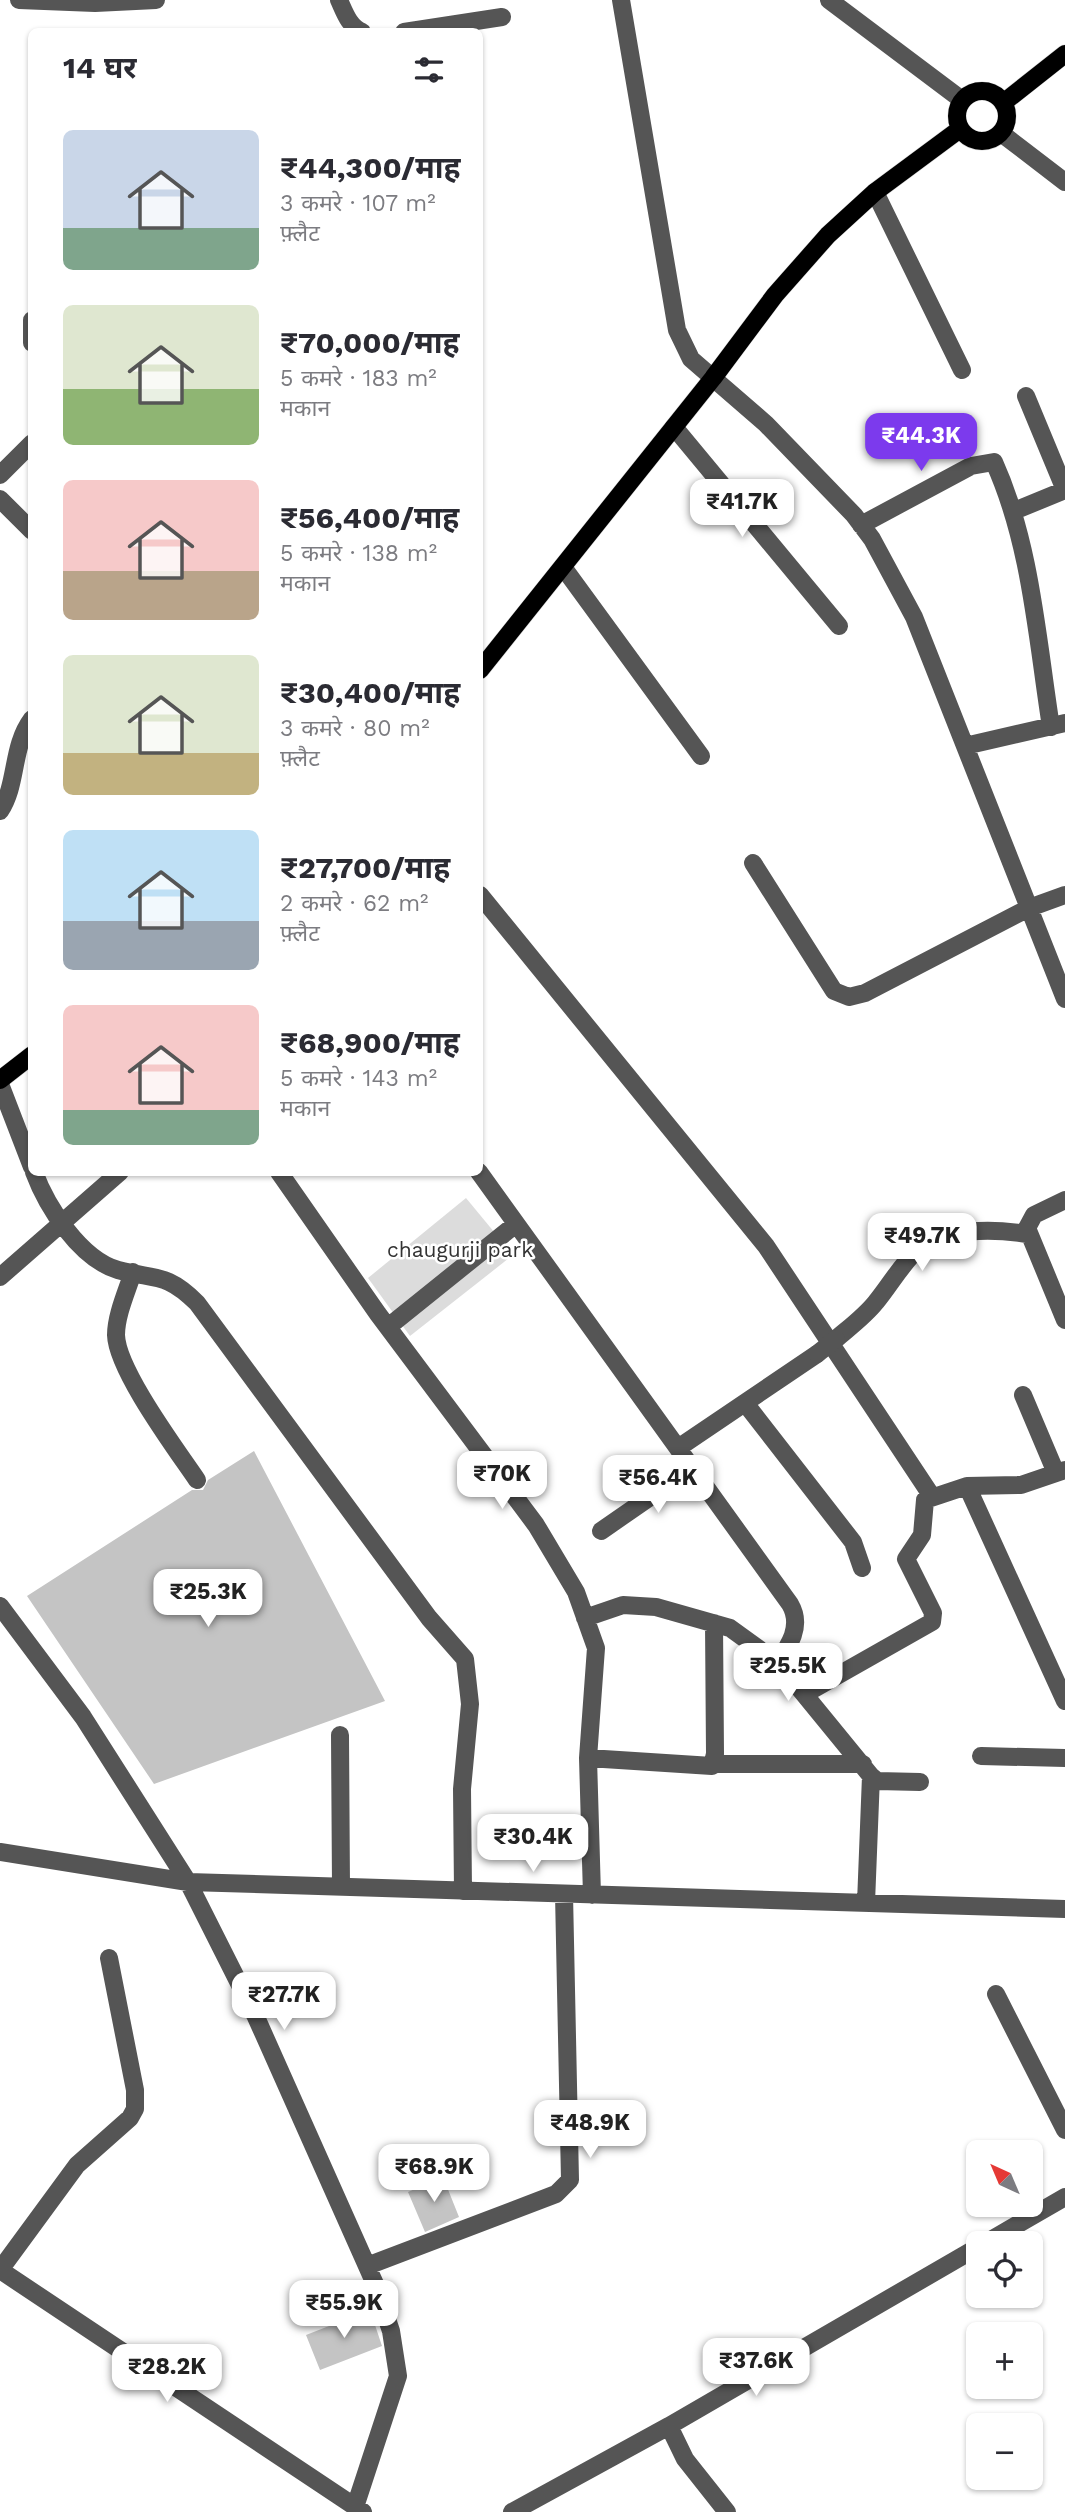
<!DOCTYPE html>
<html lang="hi">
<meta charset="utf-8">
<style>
:root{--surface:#fff;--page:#f2f2f3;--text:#2b2b33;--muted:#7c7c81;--accent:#7c3aed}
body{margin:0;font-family:"Work Sans","Noto Sans Devanagari",sans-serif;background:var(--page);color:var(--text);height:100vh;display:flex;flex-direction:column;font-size:26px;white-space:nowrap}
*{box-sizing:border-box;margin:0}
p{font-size:23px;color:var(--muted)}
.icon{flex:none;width:38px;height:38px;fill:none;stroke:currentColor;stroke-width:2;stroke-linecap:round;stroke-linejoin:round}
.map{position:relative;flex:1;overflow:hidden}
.panel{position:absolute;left:28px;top:28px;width:455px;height:1148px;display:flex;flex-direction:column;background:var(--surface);border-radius:10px;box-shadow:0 2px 5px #0004}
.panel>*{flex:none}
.needle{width:46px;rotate:316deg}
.buttons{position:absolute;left:966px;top:2140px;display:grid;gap:14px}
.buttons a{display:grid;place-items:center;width:77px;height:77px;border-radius:10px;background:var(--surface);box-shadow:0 2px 5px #0004;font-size:35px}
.price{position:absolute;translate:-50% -60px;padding:0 16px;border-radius:14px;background:#fff;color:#222;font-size:23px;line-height:46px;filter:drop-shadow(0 2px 4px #0008)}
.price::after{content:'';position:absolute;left:50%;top:42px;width:21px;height:16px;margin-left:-10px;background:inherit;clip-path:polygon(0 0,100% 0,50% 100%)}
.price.selected{background:var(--accent);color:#fff}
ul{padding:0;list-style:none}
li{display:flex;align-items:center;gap:21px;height:175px;padding:0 35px}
li span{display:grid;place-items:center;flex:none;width:196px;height:140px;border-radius:10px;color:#555}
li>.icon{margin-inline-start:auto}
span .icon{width:84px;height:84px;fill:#fffc;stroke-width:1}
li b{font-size:30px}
h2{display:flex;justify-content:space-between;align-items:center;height:84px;padding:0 35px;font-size:30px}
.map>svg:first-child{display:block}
</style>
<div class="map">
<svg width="1065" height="2512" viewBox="0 0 1065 2512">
<rect width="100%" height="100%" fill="#fff"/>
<path fill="#dcdcdc" d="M466,1198L513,1255L410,1336L368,1278Z"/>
<path fill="#c4c4c4" d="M254,1451L385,1701L154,1784L27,1596L192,1490H203L208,1480Z
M443,2177L459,2217L425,2232L408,2192Z
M370,2310L382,2346L320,2370L306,2335Z"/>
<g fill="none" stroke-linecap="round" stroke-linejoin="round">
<defs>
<path id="major" d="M957 116a25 25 0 1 1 50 0a25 25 0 1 1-50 0Z
M1003,103L1065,54
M480,670L713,378L775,295L828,235L875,192L960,129
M0,1080L32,1055"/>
</defs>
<use href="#major" stroke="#dbdbdb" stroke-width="19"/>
<path stroke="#555" stroke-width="18" d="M19,0L95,3L156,0
M339,0C345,13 349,26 362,32
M621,0L677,330L691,359L766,424L854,515L872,539L914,617L1065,999
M829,0L962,100
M404,32L502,17
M1001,133L1065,182
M875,192L962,370
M32,320V343
M1026,396L1065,490
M674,427L839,626
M0,475L32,443
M0,499L32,531
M1014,511L1065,490
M861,525L971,466L994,462C1031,544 1037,638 1051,727
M563,567L701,756
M965,746L1065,723
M0,811C18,784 11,747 32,719
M753,863L834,991L849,997L865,993L1029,908L1065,895
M480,895L766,1246L931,1495
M0,1084L32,1167
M34,1172C47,1207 80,1259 118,1270C155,1280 166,1272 197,1303L429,1618L465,1659L470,1704L462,1789L463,1891
M279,1172L378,1314L536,1525L576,1592L596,1648L588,1758L592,1895
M479,1172L790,1604C803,1626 789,1646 776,1665
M1065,1200L1034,1215L1027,1228L1065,1320
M133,1272C127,1291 116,1315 116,1335C117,1370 176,1449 197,1480
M0,1277L120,1172
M388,1327L516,1224
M836,1339C850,1327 865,1316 876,1302C890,1285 901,1265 917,1250C942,1227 996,1229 1027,1234
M1023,1395L1056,1473
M745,1403L853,1542L862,1568
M678,1448L817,1354
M967,1486L1065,1701
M601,1531L692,1468
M0,1606L83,1717L188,1882L256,2017L375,2284L391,2331L398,2376L355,2507
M585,1618L623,1605L656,1607L730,1628L759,1649L795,1683L871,1776L866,1903
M805,1694L932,1622L933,1613L906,1559L922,1535L925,1500L967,1486L1021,1485L1065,1470
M340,1735L341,1887
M981,1756L1065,1758
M588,1758L712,1766L715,1754L714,1623
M714,1764H863
M871,1776L877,1781L920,1782
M0,1852L188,1882L1065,1909
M996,1994L1065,2130
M984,2244L1065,2197
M367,2266L556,2194L570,2180L564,1894
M0,2270L363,2512
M0,2270L77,2165L130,2118L135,2109V2090L109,1958
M669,2426L685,2459L727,2512
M512,2512L669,2426L978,2247"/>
<use href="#major" stroke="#000" stroke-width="18"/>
<path stroke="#555" stroke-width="18" d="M817,1354L836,1339"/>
</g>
<g text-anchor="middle" stroke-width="5" stroke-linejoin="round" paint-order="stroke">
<g font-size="21" fill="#333" stroke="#fff">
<text x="460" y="1257">chaugurji park</text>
</g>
</g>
</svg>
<div class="buttons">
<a><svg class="needle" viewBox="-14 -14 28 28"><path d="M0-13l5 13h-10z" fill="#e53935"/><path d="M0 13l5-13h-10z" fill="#7c7c81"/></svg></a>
<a><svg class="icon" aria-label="locate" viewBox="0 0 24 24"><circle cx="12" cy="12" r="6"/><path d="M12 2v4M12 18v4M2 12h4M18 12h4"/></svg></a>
<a>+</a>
<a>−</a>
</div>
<b class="price selected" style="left:921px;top:473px">₹44.3K</b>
<b class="price" style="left:742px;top:539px">₹41.7K</b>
<b class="price" style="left:922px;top:1273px">₹49.7K</b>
<b class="price" style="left:502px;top:1511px">₹70K</b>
<b class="price" style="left:658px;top:1515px">₹56.4K</b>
<b class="price" style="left:208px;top:1629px">₹25.3K</b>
<b class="price" style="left:788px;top:1703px">₹25.5K</b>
<b class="price" style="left:533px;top:1874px">₹30.4K</b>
<b class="price" style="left:284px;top:2032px">₹27.7K</b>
<b class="price" style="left:590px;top:2160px">₹48.9K</b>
<b class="price" style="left:434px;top:2204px">₹68.9K</b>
<b class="price" style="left:344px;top:2340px">₹55.9K</b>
<b class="price" style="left:756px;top:2398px">₹37.6K</b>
<b class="price" style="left:167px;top:2404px">₹28.2K</b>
<section class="panel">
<h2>14 घर<svg class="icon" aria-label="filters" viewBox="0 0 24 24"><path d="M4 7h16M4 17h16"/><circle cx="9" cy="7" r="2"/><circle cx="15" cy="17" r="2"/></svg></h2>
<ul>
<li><span style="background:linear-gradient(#c9d6e8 70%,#7fa58c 0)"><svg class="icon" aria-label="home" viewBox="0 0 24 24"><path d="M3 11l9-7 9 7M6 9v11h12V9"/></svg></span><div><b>₹44,300/माह</b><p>3 कमरे · 107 m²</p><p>फ़्लैट</p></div></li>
<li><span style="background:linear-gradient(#dfe7d0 60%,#8fb573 0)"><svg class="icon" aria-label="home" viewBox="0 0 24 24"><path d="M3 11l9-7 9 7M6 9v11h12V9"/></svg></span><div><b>₹70,000/माह</b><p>5 कमरे · 183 m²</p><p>मकान</p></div></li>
<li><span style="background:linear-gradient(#f6c9c9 65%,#b9a48a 0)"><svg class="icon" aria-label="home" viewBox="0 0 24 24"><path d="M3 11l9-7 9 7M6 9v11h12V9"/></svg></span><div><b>₹56,400/माह</b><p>5 कमरे · 138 m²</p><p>मकान</p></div></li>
<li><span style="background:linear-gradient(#dfe7d0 70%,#c2b280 0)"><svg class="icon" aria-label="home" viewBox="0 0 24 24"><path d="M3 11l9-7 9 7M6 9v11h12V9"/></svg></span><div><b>₹30,400/माह</b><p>3 कमरे · 80 m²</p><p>फ़्लैट</p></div></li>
<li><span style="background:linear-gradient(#bfe0f5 65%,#9aa5b1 0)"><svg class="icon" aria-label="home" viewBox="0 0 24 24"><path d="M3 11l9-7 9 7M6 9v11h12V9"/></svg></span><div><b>₹27,700/माह</b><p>2 कमरे · 62 m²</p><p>फ़्लैट</p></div></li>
<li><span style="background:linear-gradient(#f6c9c9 75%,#7fa58c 0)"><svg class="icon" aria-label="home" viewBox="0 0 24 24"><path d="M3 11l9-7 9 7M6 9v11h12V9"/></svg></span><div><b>₹68,900/माह</b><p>5 कमरे · 143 m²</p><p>मकान</p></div></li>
</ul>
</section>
</div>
